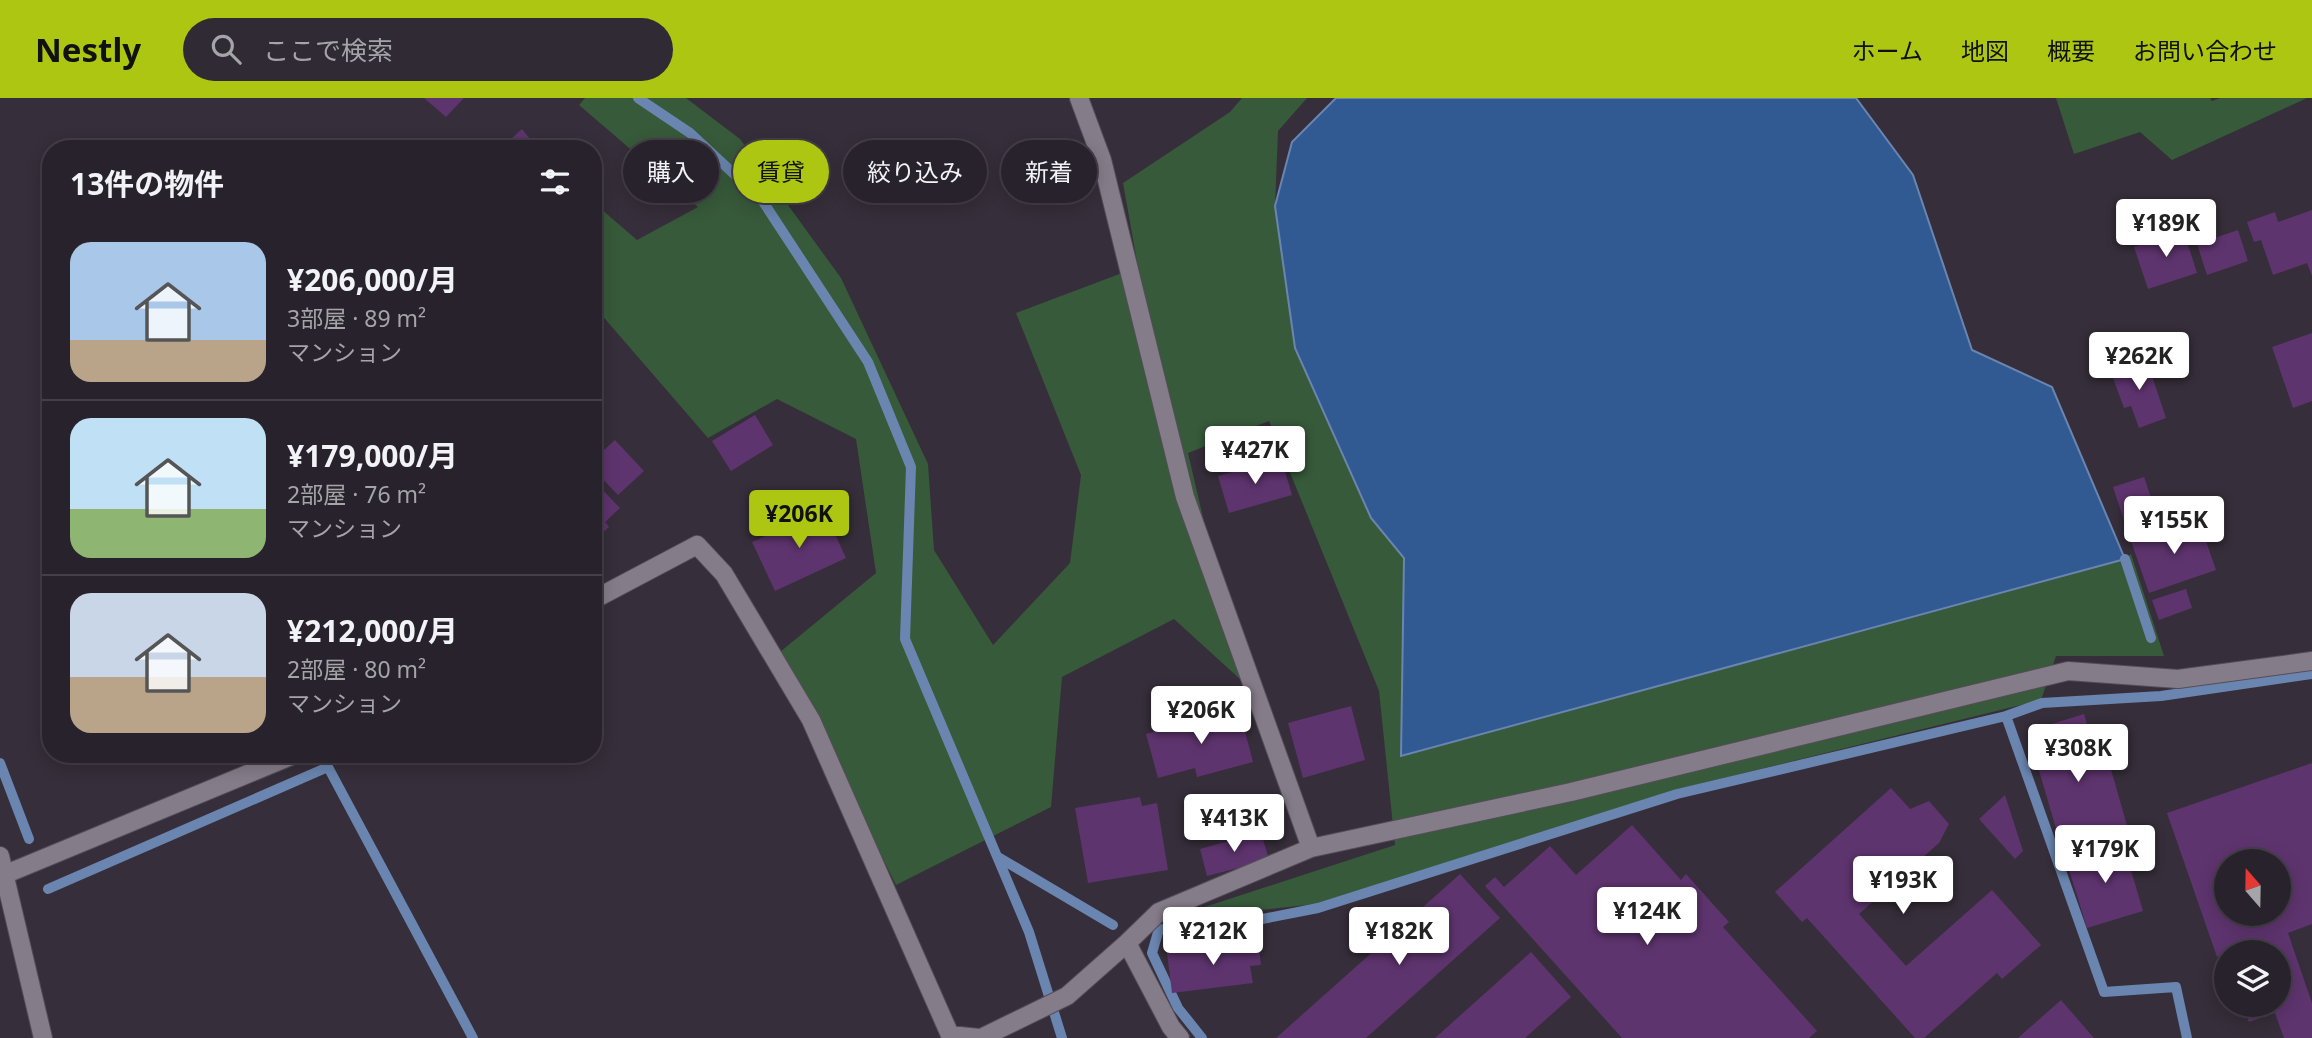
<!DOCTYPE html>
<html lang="ja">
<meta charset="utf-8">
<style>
:root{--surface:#28222c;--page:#302a34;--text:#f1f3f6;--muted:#a5a4a9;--line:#443f48;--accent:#acc612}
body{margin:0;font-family:"Noto Sans","Noto Sans JP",sans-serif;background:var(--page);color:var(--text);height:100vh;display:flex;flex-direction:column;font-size:26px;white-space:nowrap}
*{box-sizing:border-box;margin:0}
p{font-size:23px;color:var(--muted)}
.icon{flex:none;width:38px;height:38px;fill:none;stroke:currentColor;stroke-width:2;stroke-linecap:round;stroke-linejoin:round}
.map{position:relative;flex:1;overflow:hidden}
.details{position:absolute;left:42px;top:42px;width:560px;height:623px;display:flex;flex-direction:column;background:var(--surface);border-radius:28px;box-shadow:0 4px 18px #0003,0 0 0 2px var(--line)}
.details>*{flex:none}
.hud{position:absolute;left:623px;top:42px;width:665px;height:63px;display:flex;gap:14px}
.needle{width:46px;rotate:340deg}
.buttons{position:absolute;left:2214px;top:751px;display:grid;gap:14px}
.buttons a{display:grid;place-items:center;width:77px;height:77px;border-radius:50%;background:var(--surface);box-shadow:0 4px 18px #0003,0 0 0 2px var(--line);font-size:35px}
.price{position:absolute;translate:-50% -60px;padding:0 16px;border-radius:7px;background:#fff;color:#222;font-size:23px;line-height:46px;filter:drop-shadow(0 2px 4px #0008)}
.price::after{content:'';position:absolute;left:50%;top:42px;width:21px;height:16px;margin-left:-10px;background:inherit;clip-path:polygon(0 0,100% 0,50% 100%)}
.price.on{background:var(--accent);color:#111}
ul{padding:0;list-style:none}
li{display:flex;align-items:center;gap:21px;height:175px;padding:0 28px}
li+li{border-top:2px solid var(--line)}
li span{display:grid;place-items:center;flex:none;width:196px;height:140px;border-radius:21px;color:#555}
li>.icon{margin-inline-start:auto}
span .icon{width:84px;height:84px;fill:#fffc;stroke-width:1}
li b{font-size:30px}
h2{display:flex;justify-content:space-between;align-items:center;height:84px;padding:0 28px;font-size:30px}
.tag{padding:0 24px;border-radius:32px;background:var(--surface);box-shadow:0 4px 18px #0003,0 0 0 2px var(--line);font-size:24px;line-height:63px}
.tag.on{background:var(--accent);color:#111}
header{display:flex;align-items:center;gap:42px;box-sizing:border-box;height:98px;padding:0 35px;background:var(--accent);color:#111}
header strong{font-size:33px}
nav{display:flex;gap:38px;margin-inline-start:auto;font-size:24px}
.search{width:490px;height:63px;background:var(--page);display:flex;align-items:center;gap:18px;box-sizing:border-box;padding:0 24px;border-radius:38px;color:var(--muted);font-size:26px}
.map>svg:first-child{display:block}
</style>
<header>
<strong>Nestly</strong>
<div class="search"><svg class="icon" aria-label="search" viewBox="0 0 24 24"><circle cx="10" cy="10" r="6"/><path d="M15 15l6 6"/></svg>ここで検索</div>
<nav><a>ホーム</a><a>地図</a><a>概要</a><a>お問い合わせ</a></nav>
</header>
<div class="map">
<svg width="2312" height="940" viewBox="0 0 2312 940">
<rect width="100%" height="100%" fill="#362e3a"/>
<path fill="#375a3a" d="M585,0H686L740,41L841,180L928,366L934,452L993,547L1070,465L1081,377L1016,215L1138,169L1123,85L1230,14L1242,0H1307L1278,33L1275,108L1295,250L1371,420L1404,459L1401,658L2125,461L2131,456L2164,558H2056L2041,602L1675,692L1315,806L1162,823L1395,747L1379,593L1269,323L1188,355L1241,582L1174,521L1062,579L1051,709L896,787L780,554L876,475L856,341L777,301L708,340L593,207V104L637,142L698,109L579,7Z
M2056,0H2210L2212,3L2220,0H2307L2172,62L2140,34L2074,56Z"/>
<path fill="#315a93" stroke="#6a85af" stroke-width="2" d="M1336,0H1856L1913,77L1972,252L2052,289L2125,461L1401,658L1404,460L1371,420L1295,250L1275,108L1292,44Z"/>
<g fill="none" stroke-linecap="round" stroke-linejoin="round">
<path stroke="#6a85af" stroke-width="10" d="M638,0L690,35L762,102L868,264L911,369L905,541L1029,834L1062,940
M2125,461L2151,540
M0,665L29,741
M998,759L1113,827
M48,791L328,669L473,940
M1202,940L1178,910L1152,855L1159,831L1197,834L1318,810L1677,696L2006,618
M2187,940L2176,889L2104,894L2006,618L2042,605L2161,598L2312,576"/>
</g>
<path fill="#5e346e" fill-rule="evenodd" d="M424,0H464L446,19Z
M522,31L538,51H500Z
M2312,112V178L2307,165L2273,177L2261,142L2254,144L2247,124L2275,114L2278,124Z
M2183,131L2197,175L2148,191L2134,149Z
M2238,132L2248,163L2207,177L2197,146Z
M2312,235V303L2293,310L2272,249Z
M2146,260L2166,320L2139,330L2131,308L2124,310L2110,272Z
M755,317L773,347L731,373L712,343Z
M615,342L644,373L618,397L593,371V362Z
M1281,360L1292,397L1229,415L1218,378Z
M2144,379L2154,408L2164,405L2167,414L2126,429L2113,389Z
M593,382L620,410L605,424L609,429L593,443Z
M824,412L846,460L775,493L752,444Z
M2198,420L2216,472L2149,495L2131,443Z
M2186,491L2192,510L2159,522L2152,502Z
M1351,608L1365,662L1303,680L1288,625Z
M1239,611L1253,664L1197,679L1195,670L1158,680L1146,636Z
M2084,616L2098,664L2108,661L2128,731L2062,751L2038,669L2046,666L2035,631Z
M2312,665V826L2288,835L2312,905V940H2284L2275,915L2249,924L2243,906H2278V854H2226L2217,859L2167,715ZM2226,763H2278V816H2226Z
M1891,690L1910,711L1929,703L1949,726L1939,745L1859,816L1906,868L1992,792L2041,847L2002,881L1997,875L1924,940H1915L1807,820L1802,824L1775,794Z
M2005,697L2023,753L2015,761L1979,721Z
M1140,699L1142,708L1157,705L1168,772L1088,785L1075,710Z
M1632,727L1681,782L1686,776L1729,824L1723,829L1817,933L1809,940H1622L1485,788L1495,779L1504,789L1550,748L1576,777Z
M1261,734L1269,762L1207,778L1200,751Z
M2123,745L2143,813L2087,830L2066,762Z
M1460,776L1500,820L1366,940H1276Z
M1258,842L1261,867L1250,868L1253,885L1172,895L1167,855Z
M1531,854L1571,899L1525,940H1435Z
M2061,902L2094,940H2018Z"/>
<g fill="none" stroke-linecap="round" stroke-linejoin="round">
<defs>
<path id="street" d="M1079,0L1102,62L1185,399L1311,750
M593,502L697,447L724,476L811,622L950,937L979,940
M0,758L43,940
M6,776L296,656
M1127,845L1171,929L1180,940
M981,940L1067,898L1127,845L1159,814L1311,750L1571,694L2068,573L2178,581L2312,563"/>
</defs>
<use href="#street" stroke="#544d57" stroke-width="20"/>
<use href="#street" stroke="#857c8a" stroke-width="18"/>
</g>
</svg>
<div class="buttons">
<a><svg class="needle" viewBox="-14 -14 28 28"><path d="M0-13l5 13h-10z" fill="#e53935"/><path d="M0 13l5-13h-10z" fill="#a5a4a9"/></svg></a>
<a><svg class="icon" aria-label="layers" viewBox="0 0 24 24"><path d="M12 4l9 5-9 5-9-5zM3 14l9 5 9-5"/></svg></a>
</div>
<b class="price" style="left:2166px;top:161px">¥189K</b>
<b class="price" style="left:2139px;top:294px">¥262K</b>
<b class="price" style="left:1255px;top:388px">¥427K</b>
<b class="price on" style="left:799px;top:452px">¥206K</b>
<b class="price" style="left:2174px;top:458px">¥155K</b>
<b class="price" style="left:1201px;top:648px">¥206K</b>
<b class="price" style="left:2078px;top:686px">¥308K</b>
<b class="price" style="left:1234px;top:756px">¥413K</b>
<b class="price" style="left:2105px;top:787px">¥179K</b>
<b class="price" style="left:1903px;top:818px">¥193K</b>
<b class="price" style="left:1647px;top:849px">¥124K</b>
<b class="price" style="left:1213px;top:869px">¥212K</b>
<b class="price" style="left:1399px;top:869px">¥182K</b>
<div class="hud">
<a class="tag">購入</a>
<a class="tag on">賃貸</a>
<a class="tag">絞り込み</a>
<a class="tag">新着</a>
</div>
<section class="details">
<h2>13件の物件<svg class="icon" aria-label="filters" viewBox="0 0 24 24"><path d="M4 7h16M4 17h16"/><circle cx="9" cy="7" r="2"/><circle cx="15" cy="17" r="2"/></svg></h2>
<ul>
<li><span style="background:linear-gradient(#a9c7e8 70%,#b9a48a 0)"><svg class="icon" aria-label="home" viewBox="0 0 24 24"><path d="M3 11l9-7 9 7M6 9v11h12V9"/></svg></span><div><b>¥206,000/月</b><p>3部屋 · 89 m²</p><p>マンション</p></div></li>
<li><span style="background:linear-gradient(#bfe0f5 65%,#8fb573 0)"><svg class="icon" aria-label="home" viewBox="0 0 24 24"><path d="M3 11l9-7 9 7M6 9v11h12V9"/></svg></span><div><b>¥179,000/月</b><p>2部屋 · 76 m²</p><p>マンション</p></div></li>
<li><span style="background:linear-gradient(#c9d6e8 60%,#b9a48a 0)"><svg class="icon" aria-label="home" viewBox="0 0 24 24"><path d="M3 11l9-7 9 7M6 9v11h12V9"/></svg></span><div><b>¥212,000/月</b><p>2部屋 · 80 m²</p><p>マンション</p></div></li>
</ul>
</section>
</div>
